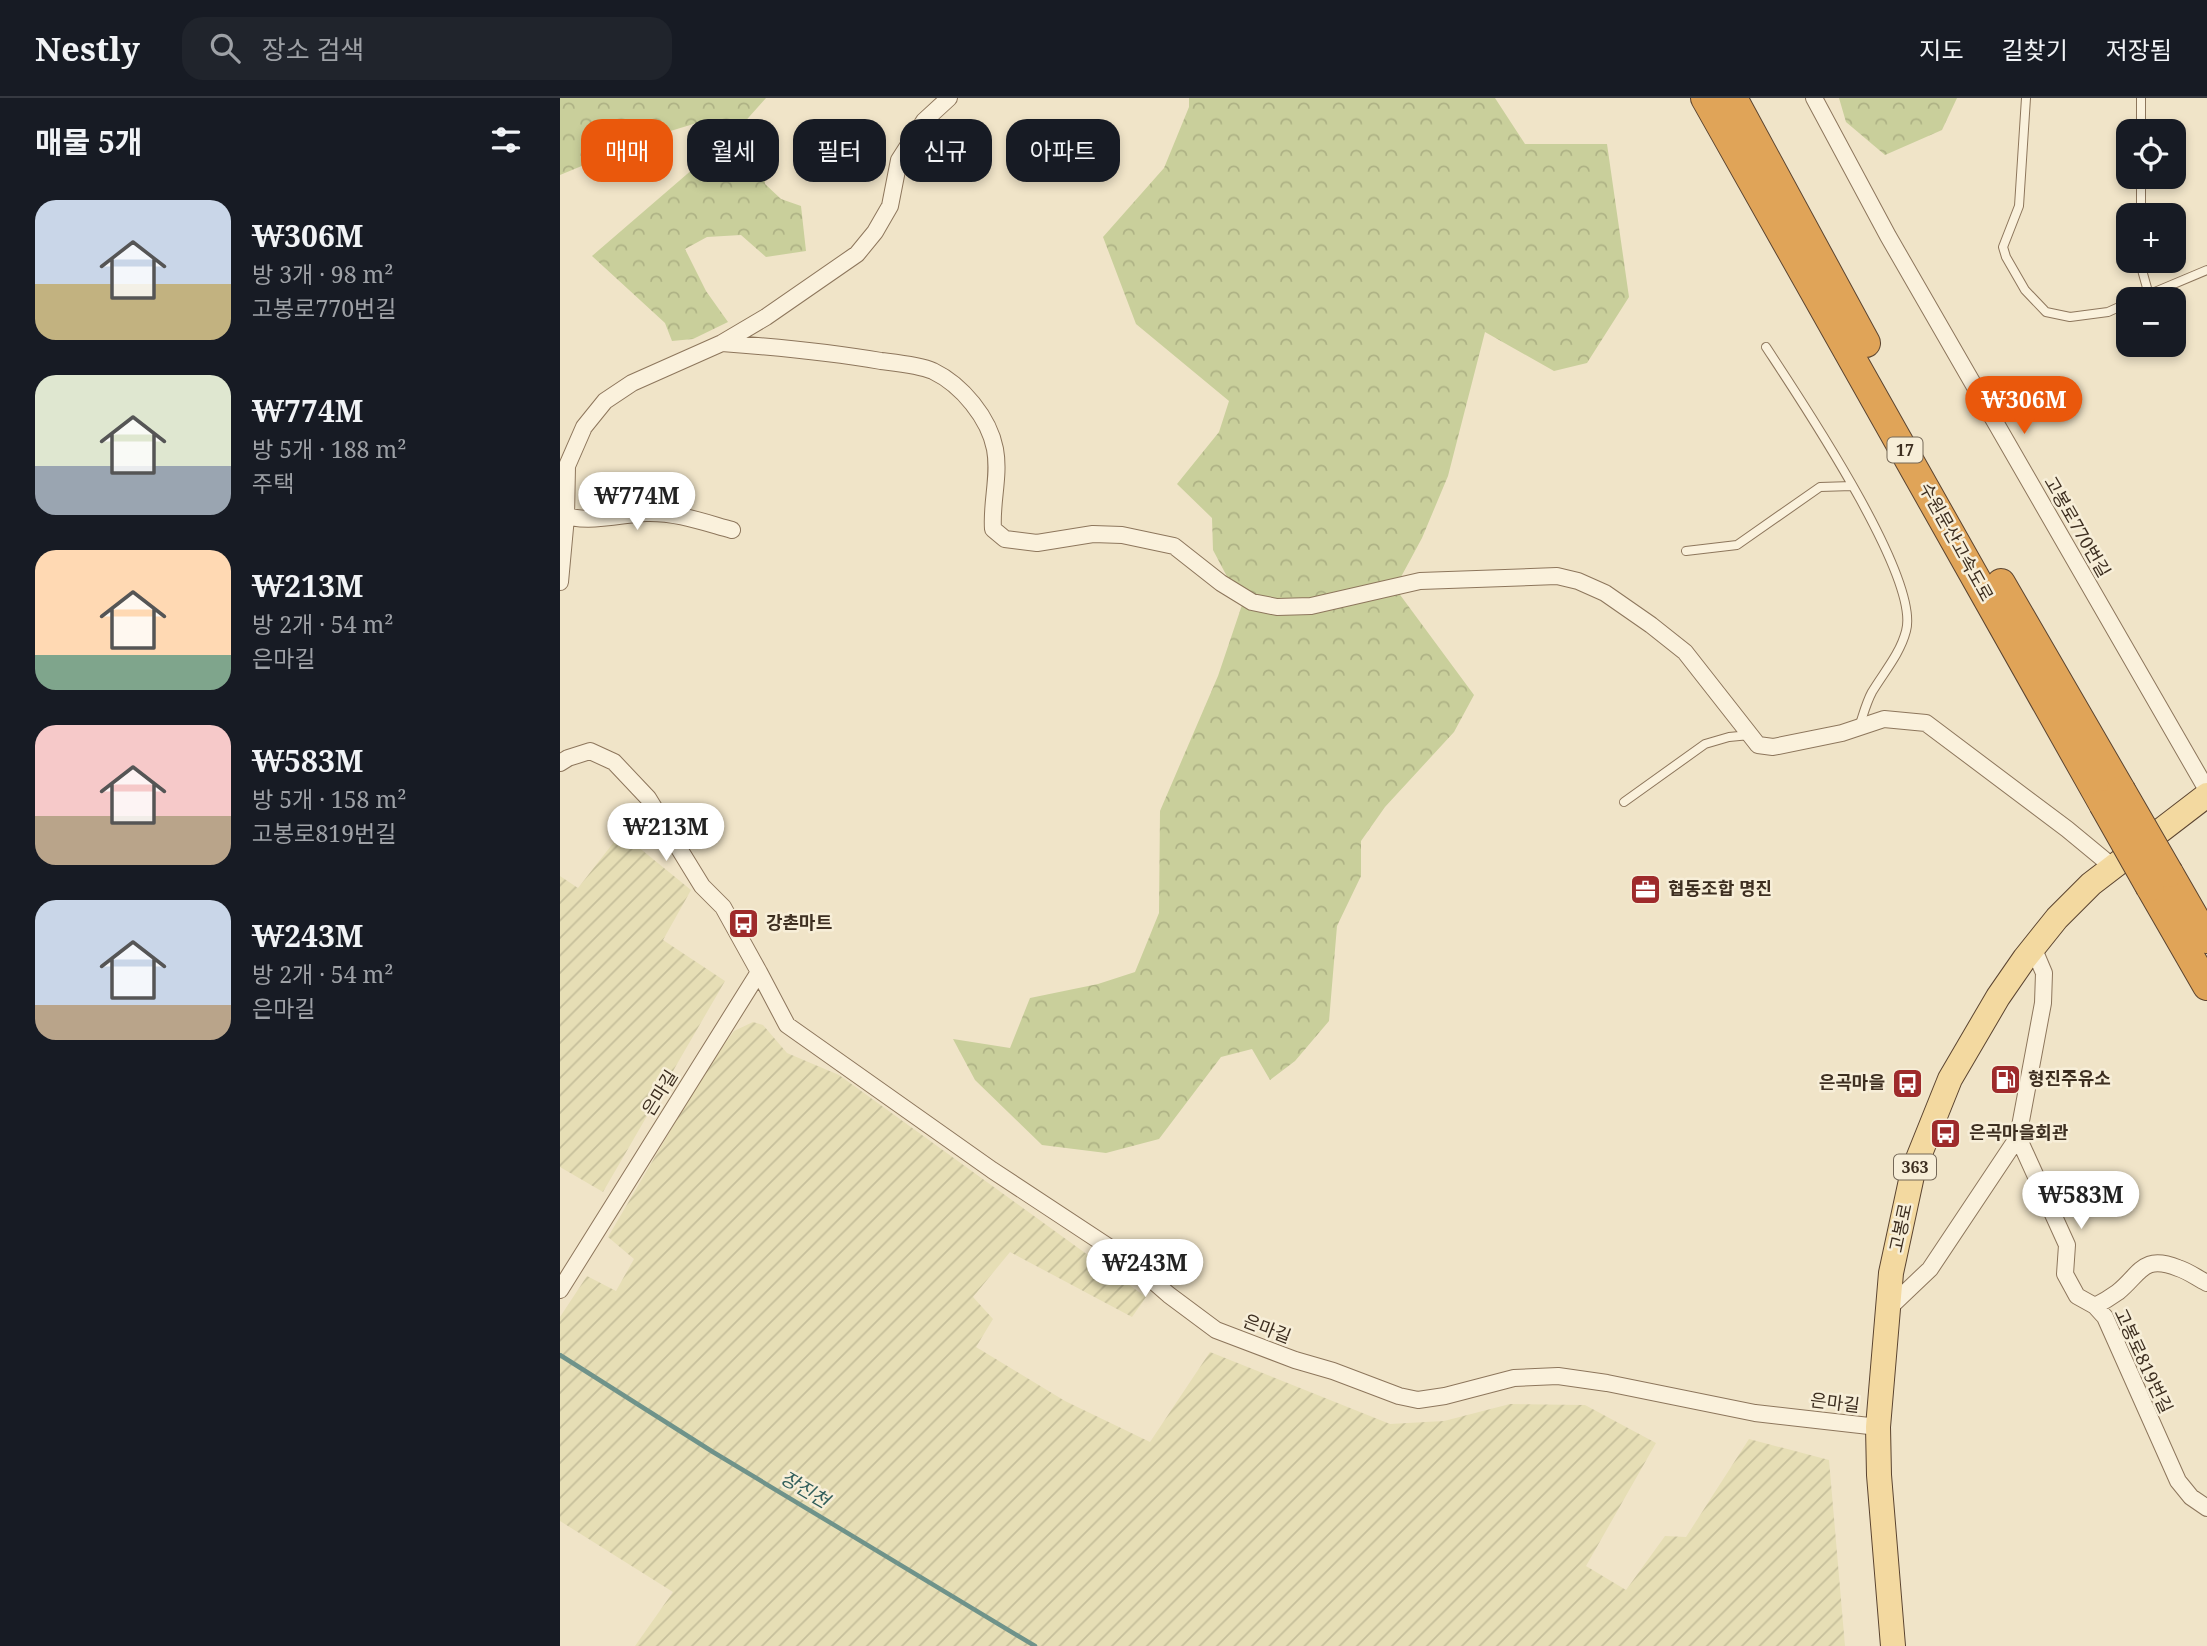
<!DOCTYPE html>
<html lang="ko">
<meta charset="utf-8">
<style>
:root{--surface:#171b24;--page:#20242c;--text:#f1f3f6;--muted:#9ea1a6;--line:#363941;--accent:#ea580c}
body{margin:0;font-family:"Noto Serif","Noto Sans KR",serif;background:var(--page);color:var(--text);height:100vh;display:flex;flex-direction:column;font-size:26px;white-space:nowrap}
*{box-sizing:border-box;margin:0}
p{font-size:23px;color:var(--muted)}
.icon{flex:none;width:38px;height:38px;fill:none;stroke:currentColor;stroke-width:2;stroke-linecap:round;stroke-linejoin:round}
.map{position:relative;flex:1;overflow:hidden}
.drawer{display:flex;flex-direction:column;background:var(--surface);width:560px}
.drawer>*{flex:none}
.guide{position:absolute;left:21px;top:21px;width:665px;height:63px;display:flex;gap:14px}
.controls{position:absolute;left:1556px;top:21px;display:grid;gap:14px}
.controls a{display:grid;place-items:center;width:70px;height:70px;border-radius:14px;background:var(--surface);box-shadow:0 4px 10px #0003;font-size:35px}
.price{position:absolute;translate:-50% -60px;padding:0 16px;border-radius:24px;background:#fff;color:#222;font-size:23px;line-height:46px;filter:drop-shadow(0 2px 4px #0008)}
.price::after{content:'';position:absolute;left:50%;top:42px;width:21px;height:16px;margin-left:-10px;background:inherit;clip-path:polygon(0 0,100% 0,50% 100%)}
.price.current{background:var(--accent);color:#fff}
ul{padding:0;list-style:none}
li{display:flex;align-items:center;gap:21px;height:175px;padding:0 35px}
li span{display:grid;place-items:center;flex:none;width:196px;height:140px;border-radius:21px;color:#555}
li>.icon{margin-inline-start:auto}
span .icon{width:84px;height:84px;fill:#fffc;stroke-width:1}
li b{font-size:30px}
h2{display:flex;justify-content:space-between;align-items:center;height:84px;padding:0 35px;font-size:30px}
.chip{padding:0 24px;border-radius:21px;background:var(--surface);box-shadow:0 4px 10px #0003;font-size:24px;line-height:63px}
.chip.current{background:var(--accent);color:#fff}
header{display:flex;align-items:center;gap:42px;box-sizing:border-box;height:98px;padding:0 35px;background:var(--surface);border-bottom:2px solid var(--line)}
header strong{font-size:33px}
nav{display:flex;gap:38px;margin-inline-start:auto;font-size:24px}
.search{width:490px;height:63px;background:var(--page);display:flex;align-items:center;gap:18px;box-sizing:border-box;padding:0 24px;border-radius:21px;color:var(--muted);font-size:26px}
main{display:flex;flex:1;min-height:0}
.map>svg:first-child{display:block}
</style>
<header>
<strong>Nestly</strong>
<div class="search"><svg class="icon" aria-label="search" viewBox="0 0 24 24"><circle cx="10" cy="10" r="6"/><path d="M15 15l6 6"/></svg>장소 검색</div>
<nav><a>지도</a><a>길찾기</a><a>저장됨</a></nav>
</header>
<main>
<section class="drawer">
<h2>매물 5개<svg class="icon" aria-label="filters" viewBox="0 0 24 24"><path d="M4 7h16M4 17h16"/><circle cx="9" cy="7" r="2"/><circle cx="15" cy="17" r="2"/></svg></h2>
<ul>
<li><span style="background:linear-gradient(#c9d6e8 60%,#c2b280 0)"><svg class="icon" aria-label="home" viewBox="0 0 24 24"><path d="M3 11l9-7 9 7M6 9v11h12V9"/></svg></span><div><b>₩306M</b><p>방 3개 · 98 m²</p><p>고봉로770번길</p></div></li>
<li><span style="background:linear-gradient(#dfe7d0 65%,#9aa5b1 0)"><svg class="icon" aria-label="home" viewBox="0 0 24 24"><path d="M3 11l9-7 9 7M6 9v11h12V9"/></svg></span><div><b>₩774M</b><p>방 5개 · 188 m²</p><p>주택</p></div></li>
<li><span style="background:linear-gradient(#ffd9b3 75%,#7fa58c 0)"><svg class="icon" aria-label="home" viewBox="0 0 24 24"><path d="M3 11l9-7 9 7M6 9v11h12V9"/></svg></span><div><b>₩213M</b><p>방 2개 · 54 m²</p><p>은마길</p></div></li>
<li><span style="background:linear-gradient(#f6c9c9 65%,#b9a48a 0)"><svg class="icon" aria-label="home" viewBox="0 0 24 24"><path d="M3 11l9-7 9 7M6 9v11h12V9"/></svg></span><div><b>₩583M</b><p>방 5개 · 158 m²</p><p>고봉로819번길</p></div></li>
<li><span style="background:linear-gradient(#c9d6e8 75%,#b9a48a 0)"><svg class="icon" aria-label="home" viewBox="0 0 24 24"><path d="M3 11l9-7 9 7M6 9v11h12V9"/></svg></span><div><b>₩243M</b><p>방 2개 · 54 m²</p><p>은마길</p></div></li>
</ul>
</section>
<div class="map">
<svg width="1647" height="1548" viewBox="0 0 1647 1548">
<defs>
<pattern id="farmland-furrows" width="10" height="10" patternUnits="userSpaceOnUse" patternTransform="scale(1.75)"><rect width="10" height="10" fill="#e6deb5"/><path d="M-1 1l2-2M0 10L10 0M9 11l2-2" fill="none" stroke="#c6bf9b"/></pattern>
<pattern id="forest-crowns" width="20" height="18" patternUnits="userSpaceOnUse" patternTransform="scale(1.75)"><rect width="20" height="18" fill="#c9cf9b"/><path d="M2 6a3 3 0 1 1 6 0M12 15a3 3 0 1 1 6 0" fill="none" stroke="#aeb285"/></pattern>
</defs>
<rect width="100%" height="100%" fill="#f0e4c8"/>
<path fill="url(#farmland-furrows)" d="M61,735L131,792L103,842L165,883L43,1094L0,1069V778L18,790Z
M193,924L203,927L227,955L279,977L586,1199L572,1219L450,1154L413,1199L433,1221L416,1249L505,1303L590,1344L650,1254L830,1326L884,1323L950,1306L1025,1307L1096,1345L1026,1468L1066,1492L1105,1438L1126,1439L1189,1341L1269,1362L1285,1548H75L113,1494L0,1423V1219L27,1178L56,1193L74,1161L48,1139L147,970L174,933Z"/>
<path fill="url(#forest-crowns)" d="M0,0H206L164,47L167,56L204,77L205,86L221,101L241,108L246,153L206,159L181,137L147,139L125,151L146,193L168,224L133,241L112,243L105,225L32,158L148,58L140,24L94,38L0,77Z
M629,0H935L965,46H1047L1069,199L1027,265L994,273L925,234L888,378L862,440L835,490L914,597L894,634L825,709L801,743V778L777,828L769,923L735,963L710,982L692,951L661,959L599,1041L546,1055L482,1047L415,982L393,941L450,950L470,900L538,886L575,874L599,815L600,713L658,578L682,507L653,452L652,420L617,386L659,334L669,303L576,226L543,139L604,70L629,9Z
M1279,0H1397L1382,32L1325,57L1286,24Z"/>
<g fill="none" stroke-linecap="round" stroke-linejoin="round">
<path stroke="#6f938a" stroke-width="4.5" d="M0,1257L153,1354L475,1548"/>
<defs>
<path id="service" d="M1466,0L1459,108L1443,149L1446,159L1465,192L1486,214L1510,219L1548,214L1568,205
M1581,0V33
M1581,79V117
M1582,163V172L1589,197
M1578,201L1647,172
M1206,249C1238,298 1361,480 1346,533C1340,556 1324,574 1312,594C1306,605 1303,618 1299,629
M1126,453L1177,447L1260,389L1292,388
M1064,704L1145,646L1169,639L1190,637"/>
<path id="minor" d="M1254,0L1328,138L1647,692
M162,245C215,249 268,254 321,263C337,265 359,267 373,273C402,287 429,320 435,351C440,378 431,404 433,431L445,441L477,445L533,436L562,437L614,448L661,485L692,504L717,509L751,508L860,483L997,478L1018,483L1045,495L1091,527L1125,554L1198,647L1213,649L1282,635L1324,621L1366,625L1507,731L1553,769
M0,414C18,428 63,416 86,415C116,414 143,424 172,432
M0,484L6,419L7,368L24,329L45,303L72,285L162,245L206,219L297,156L315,134L330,108L339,62L364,23L389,0
M0,665L8,660L30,653L54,664L88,700L142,788L163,809L199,874
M1473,849L1484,875L1483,905L1458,1039L1507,1147L1505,1176L1517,1198L1535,1208L1545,1219L1618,1383L1631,1399L1647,1410
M0,1192L199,874L227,927L432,1072L570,1163L609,1197L656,1232L735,1262L773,1273L839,1298L858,1302L885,1298L954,1280L998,1278L1047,1285L1195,1315L1318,1329
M1535,1208C1543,1204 1551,1199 1558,1194C1581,1175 1583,1156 1618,1170C1628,1173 1637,1180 1647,1185
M1328,1211L1370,1171L1458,1039"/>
<path id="primary" d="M1333,1548L1319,1377L1318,1329L1331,1175L1353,1073L1390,981L1438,899L1465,860L1497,820L1531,786L1647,697"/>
<path id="motorway" d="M1145,0L1543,706
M1173,0L1306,245
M1441,485L1561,692
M1609,775L1647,841
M1590,789L1647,888"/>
</defs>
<use href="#service" stroke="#8d765c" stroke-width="10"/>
<use href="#minor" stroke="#8d765c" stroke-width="18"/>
<use href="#primary" stroke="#5b4430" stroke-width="26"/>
<use href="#motorway" stroke="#5b4430" stroke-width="30"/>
<use href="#service" stroke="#faf1dc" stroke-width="8"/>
<use href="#minor" stroke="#faf1dc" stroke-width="16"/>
<use href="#primary" stroke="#f3d9a0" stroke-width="24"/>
<use href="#motorway" stroke="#e0a458" stroke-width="28"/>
<defs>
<path id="motorway-bridge" d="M1561,692L1609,775
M1543,706L1590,789"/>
</defs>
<use href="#motorway-bridge" stroke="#5b4430" stroke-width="30" stroke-linecap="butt"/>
<use href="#motorway-bridge" stroke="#e0a458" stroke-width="28"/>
</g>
<defs>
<symbol id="office-square" viewBox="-11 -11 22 22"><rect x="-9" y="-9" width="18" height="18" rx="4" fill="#9e2a2b" stroke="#f7eed8"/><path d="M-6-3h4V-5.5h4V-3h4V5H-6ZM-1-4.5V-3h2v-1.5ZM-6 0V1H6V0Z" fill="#fff"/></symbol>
<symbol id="bus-square" viewBox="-11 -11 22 22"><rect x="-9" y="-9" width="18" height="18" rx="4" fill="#9e2a2b" stroke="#f7eed8"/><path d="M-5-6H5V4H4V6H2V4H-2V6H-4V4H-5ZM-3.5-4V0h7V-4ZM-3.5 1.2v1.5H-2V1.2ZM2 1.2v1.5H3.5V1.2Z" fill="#fff"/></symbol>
<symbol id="fuel-square" viewBox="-11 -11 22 22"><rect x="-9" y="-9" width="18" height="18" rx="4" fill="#9e2a2b" stroke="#f7eed8"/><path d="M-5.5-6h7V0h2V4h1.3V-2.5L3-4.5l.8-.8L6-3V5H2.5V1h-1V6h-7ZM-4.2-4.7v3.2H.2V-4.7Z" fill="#fff"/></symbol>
</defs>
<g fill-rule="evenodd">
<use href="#office-square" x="1068" y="774" width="35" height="35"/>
<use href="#bus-square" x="166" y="808" width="35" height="35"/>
<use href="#fuel-square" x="1428" y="964" width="35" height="35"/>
<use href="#bus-square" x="1330" y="968" width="35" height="35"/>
<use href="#bus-square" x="1368" y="1018" width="35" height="35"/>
</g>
<g text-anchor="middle" stroke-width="5" stroke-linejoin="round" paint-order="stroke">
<g fill="#f7eed8" stroke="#756857" stroke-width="2">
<rect x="1327.5" y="339.5" width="35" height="25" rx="5"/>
<rect x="1334" y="1056.5" width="42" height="25" rx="5"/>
</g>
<g font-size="16" font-weight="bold" fill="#3d2e20">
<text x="1345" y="358">17</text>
<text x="1355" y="1075">363</text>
</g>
<g font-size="18" fill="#3d2e20" stroke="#f7eed8">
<text transform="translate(1517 429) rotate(60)" y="6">고봉로770번길</text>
<text transform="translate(1396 444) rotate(61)" y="6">수원문산고속도로</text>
<text transform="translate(100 995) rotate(-58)" y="6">은마길</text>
<text transform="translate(1341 1130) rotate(-78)" y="6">고봉로</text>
<text transform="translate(707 1231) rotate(21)" y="6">은마길</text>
<text transform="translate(1583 1263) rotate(65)" y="6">고봉로819번길</text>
<text transform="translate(1275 1305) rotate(7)" y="6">은마길</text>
</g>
<g font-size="18" font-weight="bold" fill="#3d2e20" stroke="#f7eed8" text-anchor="start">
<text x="1108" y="797">협동조합 명진</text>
<text x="206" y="831">강촌마트</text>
<text x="1468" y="987">형진주유소</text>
<text x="1325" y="991" text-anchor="end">은곡마을</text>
<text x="1409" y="1041">은곡마을회관</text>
</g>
<g font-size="19" font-style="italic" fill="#2f5d5a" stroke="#f7eed8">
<text transform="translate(245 1391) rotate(31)" y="7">장진천</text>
</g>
</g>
</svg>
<div class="controls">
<a><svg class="icon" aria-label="locate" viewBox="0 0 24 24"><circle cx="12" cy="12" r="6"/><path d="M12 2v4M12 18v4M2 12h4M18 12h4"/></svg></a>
<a>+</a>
<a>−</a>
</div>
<b class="price current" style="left:1464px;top:338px">₩306M</b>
<b class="price" style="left:77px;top:434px">₩774M</b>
<b class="price" style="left:106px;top:765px">₩213M</b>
<b class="price" style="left:1521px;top:1133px">₩583M</b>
<b class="price" style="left:585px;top:1201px">₩243M</b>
<div class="guide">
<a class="chip current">매매</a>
<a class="chip">월세</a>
<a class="chip">필터</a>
<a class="chip">신규</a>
<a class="chip">아파트</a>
</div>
</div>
</main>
